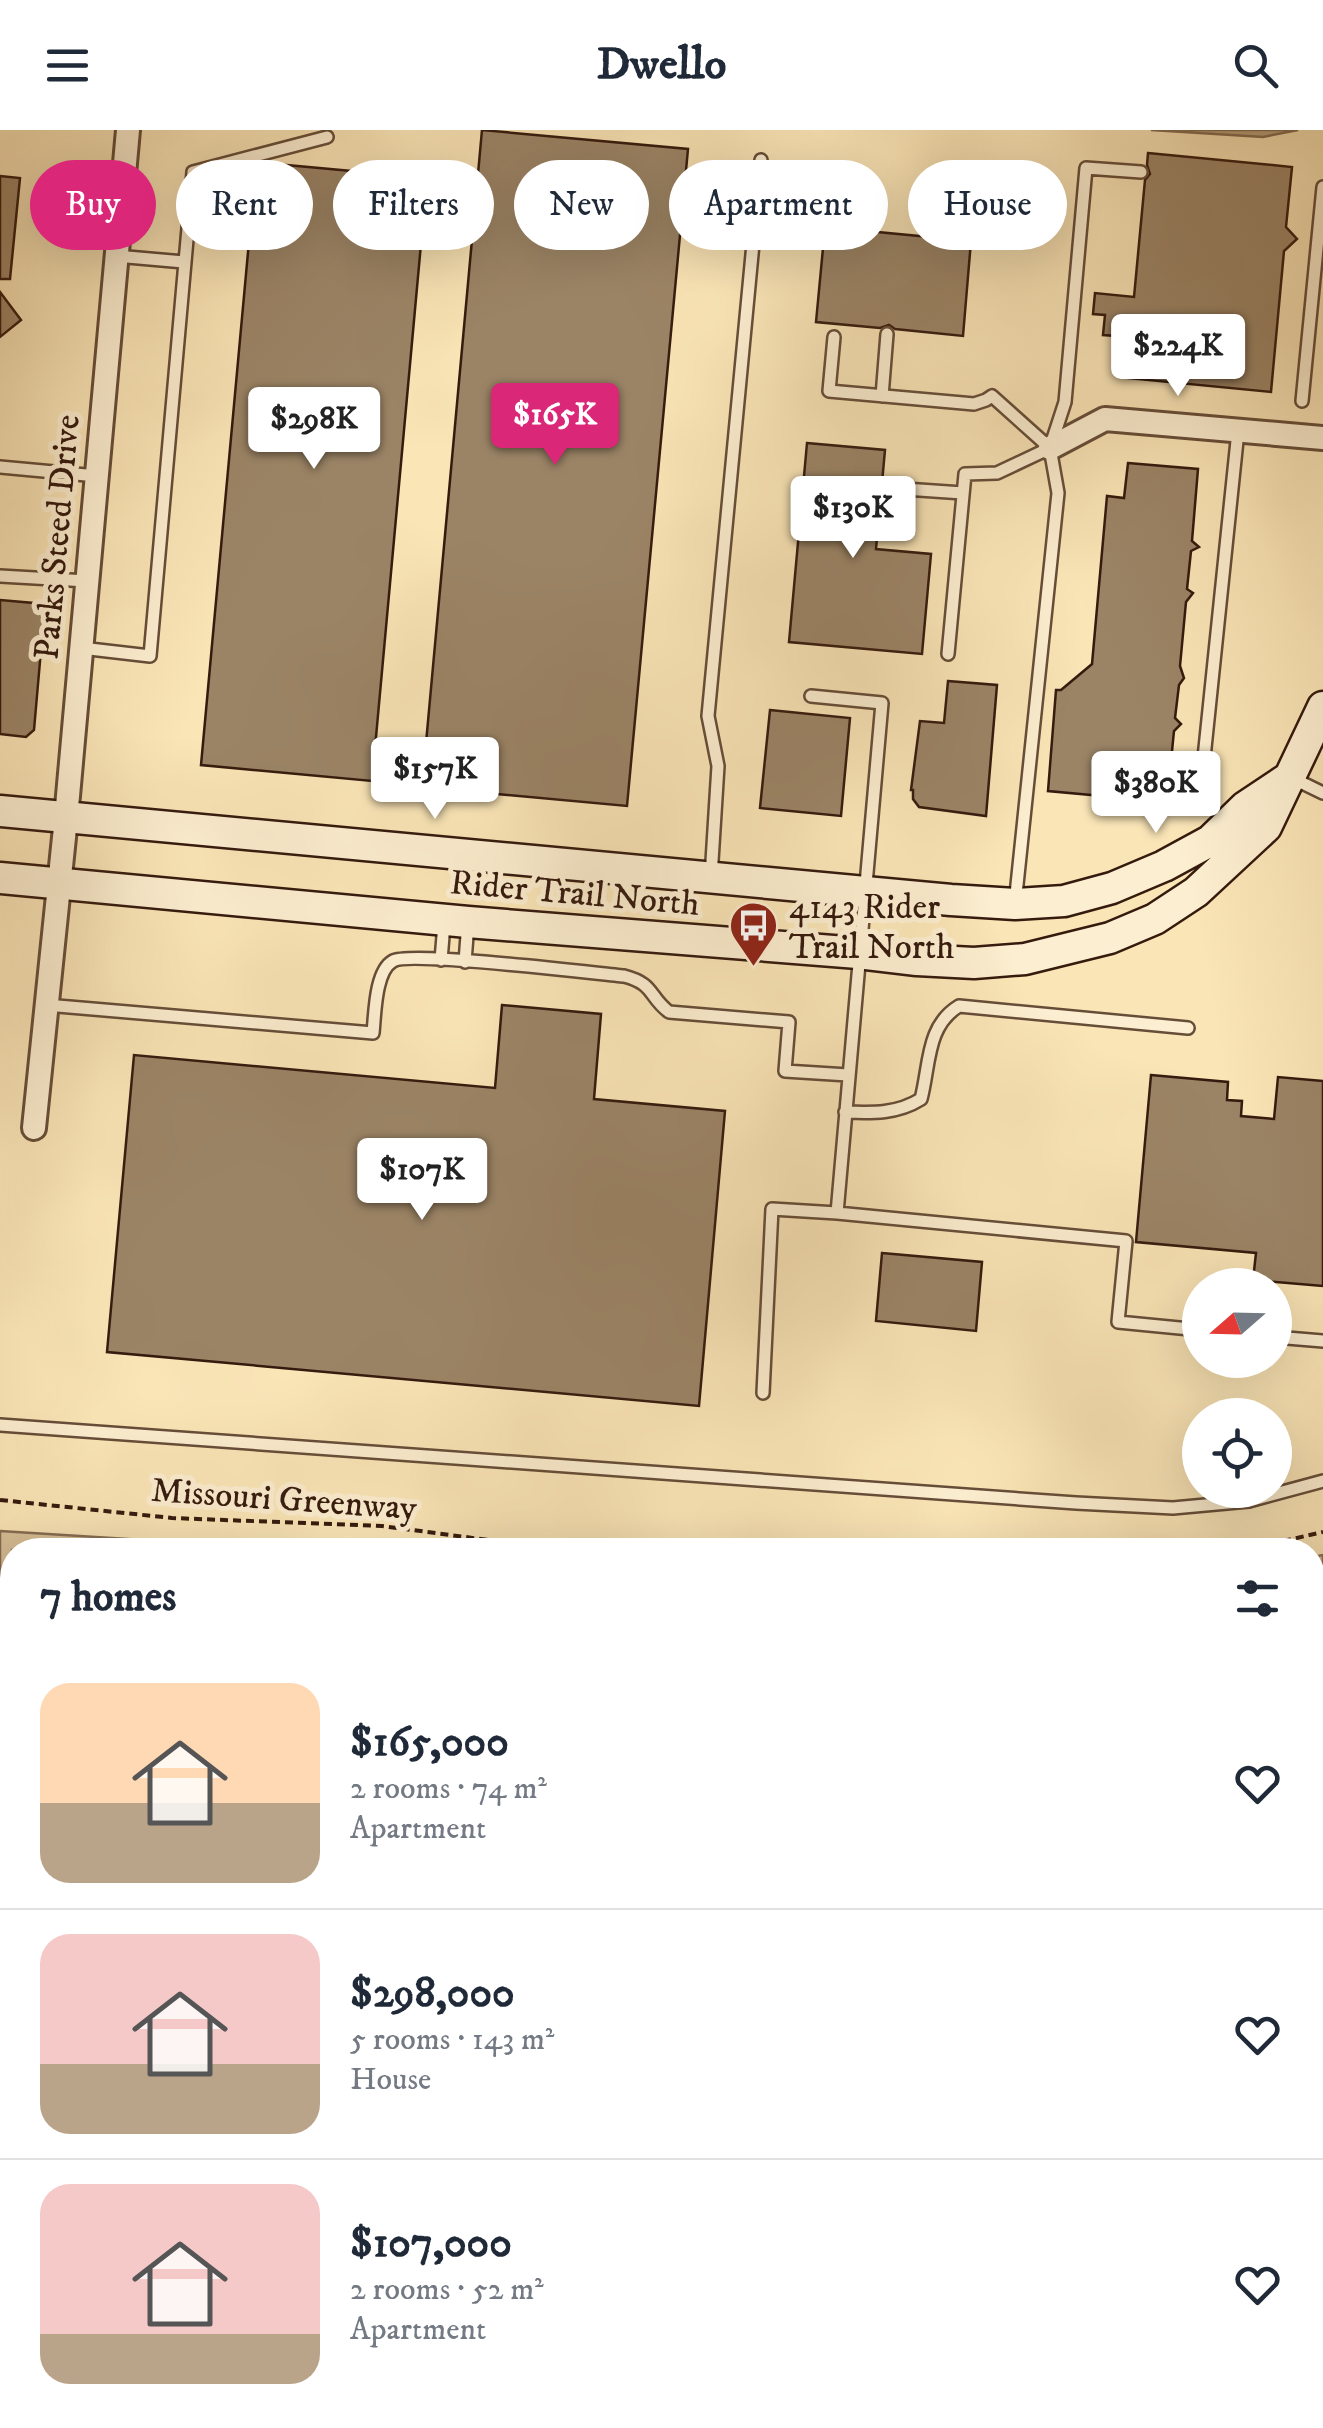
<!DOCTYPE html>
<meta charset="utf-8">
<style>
:root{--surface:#fff;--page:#f6f6f7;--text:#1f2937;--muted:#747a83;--line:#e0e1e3;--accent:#db2777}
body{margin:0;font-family:"IM FELL DW Pica",serif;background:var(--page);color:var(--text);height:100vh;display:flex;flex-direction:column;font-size:38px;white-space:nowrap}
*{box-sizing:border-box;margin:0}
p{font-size:32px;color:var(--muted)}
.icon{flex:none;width:55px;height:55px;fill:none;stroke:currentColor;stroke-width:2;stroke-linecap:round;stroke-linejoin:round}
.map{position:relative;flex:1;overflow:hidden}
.sheet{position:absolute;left:0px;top:1408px;width:1325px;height:892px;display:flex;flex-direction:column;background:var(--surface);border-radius:40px 40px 0 0;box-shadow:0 10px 40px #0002}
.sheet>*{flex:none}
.guide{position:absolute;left:30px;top:30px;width:1265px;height:90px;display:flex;gap:20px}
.needle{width:65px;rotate:250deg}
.tools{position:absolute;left:1182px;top:1138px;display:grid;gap:20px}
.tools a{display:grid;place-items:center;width:110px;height:110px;border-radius:50%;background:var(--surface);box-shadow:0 10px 40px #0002;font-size:50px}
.price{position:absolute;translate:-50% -85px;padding:0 22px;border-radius:10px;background:#fff;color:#222;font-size:32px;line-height:65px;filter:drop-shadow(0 2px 5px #0008)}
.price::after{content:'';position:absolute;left:50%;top:60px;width:30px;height:22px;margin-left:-15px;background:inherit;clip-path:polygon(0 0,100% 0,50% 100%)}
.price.current{background:var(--accent);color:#fff}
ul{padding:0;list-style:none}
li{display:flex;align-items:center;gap:30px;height:250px;padding:0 40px}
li+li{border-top:2px solid var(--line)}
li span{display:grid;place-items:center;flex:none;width:280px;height:200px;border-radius:30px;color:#555}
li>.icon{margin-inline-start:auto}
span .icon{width:120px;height:120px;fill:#fffc;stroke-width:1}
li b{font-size:42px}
h2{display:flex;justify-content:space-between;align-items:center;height:120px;padding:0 40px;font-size:42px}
.tag{padding:0 35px;border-radius:45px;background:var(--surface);box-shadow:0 10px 40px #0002;font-size:35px;line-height:90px}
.tag.current{background:var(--accent);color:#fff}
header{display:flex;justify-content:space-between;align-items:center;height:130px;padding:0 40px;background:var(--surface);font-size:45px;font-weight:700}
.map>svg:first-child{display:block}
</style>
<header><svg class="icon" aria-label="menu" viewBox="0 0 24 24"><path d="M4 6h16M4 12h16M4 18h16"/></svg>Dwello<svg class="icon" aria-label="search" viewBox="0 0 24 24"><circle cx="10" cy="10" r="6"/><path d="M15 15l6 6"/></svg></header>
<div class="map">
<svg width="1323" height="2298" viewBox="0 0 1323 2298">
<rect width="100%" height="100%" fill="#fae5b7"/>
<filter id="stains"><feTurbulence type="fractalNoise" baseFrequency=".002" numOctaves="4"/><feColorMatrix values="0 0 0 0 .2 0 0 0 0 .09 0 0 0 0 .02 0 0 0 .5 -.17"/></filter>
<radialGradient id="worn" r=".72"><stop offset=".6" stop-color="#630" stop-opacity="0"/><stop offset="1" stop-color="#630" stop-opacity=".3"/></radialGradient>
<path fill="#d9c29a" stroke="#876e54" stroke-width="2.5" d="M0,1401L304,1420H12V1898L0,1901Z
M1323,1425V1810H1313L1312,1427Z"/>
<path fill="#b7a07e" stroke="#836a51" stroke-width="2.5" d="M1151,0H1298L1263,7Z
M1312,1810H1323V2298H0V1928L12,1926V2288H1312Z"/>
<path fill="#9b8466" stroke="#351a0e" stroke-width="2.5" d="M482,0L688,19L627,676L422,657Z
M1148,23L1292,37L1286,97L1297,109L1284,121L1271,262L1127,248L1131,207L1103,205L1105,185L1093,184L1095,163L1134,167L1145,50L1150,44L1147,35Z
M265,33L427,48L372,651L201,635L256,35Z
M0,46L20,48L10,149H0Z
M825,97L971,111L963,206L895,199L889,195L880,198L816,192Z
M0,162L21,190L0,207Z
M807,313L885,320L876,419L931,424L922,524L789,512Z
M1128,333L1198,339L1192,411L1199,417L1191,421L1187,459L1193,463L1186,472L1180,536L1184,548L1179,555L1175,588L1181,594L1174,601L1167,672L1048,661L1056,560H1061L1092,534L1107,366L1124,368Z
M0,470L45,474L34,600L26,607L0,604Z
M948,551L997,555L986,686L919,677L913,669V660H911L920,591L944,593Z
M770,580L850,588L841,686L760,678Z
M502,875L601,884L594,969L725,981L699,1276L107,1222L134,925L495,958Z
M1151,945L1228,952L1227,970L1242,971L1241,986L1274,989L1278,947L1323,951V1156L1253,1150L1256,1123L1136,1112Z
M882,1123L982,1132L976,1201L876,1191Z"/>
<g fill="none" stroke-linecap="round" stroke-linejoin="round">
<defs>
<path id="lane" d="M57,57L122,62
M116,126L184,132
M834,207L829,261L974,274L986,270L992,266L1050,318
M882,266L887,204
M1302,271L1323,57
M0,337L97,346
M890,358L963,363
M0,446L87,451
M81,518L150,526L193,42L327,7
M948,524L965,344L997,343L1050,318
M1202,647L1238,301
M1290,647L1323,663
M711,747L718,636L708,586L761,30
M1015,774L1058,363L1050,318L1065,272L1086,38L1141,42
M441,830L444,794
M465,832L468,792
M46,875L373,903C375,884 375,841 393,831C410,821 592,843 624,846C655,854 648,866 669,882L789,892L785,941L848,945
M845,982C873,983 897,984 921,969C930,935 926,896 959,876L1188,898
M837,1083L1126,1111L1118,1192L1200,1200
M1275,1207L1323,1211
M763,1263L772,1079L837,1083L882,573L811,566
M0,1295L1076,1373L1173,1378L1249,1371L1323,1351"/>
<path id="street" d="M1050,318L1105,289L1323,308
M34,998L66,688L128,0"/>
<path id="secondary" d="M0,681L951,770L1015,774L1064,771L1112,758L1164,736L1210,711L1245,677L1287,649
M0,748L468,792L858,823L917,830L974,833L1025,829L1110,808L1155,789L1196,762L1266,697L1323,577"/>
</defs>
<use href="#lane" stroke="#664d38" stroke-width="16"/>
<use href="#street" stroke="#664d38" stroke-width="28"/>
<use href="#secondary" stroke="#351a0e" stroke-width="35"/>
<path stroke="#351a0e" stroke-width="4" stroke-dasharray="8 5" stroke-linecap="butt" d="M0,1370L172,1388L382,1396L564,1420
M1005,1420L1026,1418L1059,1420
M1232,1420L1257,1417L1323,1402
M1312,1748L1323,1746
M0,1824L12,1823"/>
<use href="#lane" stroke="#fceed0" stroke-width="11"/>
<use href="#street" stroke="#fceed0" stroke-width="22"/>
<use href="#secondary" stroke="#fceed0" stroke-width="30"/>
</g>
<defs>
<symbol id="bus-pin" viewBox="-11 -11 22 30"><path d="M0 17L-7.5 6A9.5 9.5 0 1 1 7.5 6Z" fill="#8f2418" stroke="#fceed0"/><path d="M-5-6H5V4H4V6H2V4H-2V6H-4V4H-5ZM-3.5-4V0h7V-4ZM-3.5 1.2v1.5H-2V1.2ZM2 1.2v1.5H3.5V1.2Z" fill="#fff"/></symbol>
</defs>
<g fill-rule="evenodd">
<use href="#bus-pin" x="726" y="768" width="55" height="75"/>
</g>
<g text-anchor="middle" stroke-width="10" stroke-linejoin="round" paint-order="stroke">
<g font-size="35" fill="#351a0e" stroke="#fceed0">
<text transform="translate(56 407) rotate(-85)" y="12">Parks Steed Drive</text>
<text transform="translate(575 762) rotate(5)" y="12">Rider Trail North</text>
<text transform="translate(284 1368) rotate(4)" y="12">Missouri Greenway</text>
</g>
<g font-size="35" fill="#351a0e" stroke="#fceed0" text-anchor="start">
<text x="789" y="788">4143 Rider<tspan x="789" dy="40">Trail North</tspan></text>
</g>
</g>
<rect width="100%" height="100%" filter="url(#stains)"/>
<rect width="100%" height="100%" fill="url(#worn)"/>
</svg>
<div class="tools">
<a><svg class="needle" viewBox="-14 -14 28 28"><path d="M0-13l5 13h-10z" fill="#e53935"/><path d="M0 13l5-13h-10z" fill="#747a83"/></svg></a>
<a><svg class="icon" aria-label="locate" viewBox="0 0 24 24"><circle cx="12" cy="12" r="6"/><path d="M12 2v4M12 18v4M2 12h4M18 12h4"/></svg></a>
</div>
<b class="price" style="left:1178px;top:269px">$224K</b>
<b class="price current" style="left:555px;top:338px">$165K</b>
<b class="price" style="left:314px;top:342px">$298K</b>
<b class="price" style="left:853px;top:431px">$130K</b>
<b class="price" style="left:435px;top:692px">$157K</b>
<b class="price" style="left:1156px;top:706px">$380K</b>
<b class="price" style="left:422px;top:1093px">$107K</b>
<div class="guide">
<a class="tag current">Buy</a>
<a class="tag">Rent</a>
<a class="tag">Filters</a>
<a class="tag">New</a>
<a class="tag">Apartment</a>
<a class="tag">House</a>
</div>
<section class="sheet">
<h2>7 homes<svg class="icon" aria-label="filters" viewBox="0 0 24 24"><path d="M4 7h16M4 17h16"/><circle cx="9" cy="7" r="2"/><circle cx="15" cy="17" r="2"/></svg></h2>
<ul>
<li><span style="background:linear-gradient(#ffd9b3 60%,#b9a48a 0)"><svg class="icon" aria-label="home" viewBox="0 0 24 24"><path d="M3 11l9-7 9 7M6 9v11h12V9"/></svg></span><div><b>$165,000</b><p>2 rooms · 74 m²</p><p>Apartment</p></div><svg class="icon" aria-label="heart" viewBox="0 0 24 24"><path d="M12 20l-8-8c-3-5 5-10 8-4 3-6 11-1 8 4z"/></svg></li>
<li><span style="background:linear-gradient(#f6c9c9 65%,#b9a48a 0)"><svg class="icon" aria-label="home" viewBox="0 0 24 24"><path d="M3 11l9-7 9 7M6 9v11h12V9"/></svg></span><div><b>$298,000</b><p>5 rooms · 143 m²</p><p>House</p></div><svg class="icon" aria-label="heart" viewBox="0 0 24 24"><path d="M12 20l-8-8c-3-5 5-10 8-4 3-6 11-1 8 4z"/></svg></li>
<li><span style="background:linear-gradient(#f6c9c9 75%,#b9a48a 0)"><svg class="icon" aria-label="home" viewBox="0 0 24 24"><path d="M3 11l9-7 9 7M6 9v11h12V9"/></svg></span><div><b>$107,000</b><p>2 rooms · 52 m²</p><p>Apartment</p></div><svg class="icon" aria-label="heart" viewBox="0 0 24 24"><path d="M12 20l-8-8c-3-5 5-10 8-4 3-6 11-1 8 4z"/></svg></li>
</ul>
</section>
</div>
